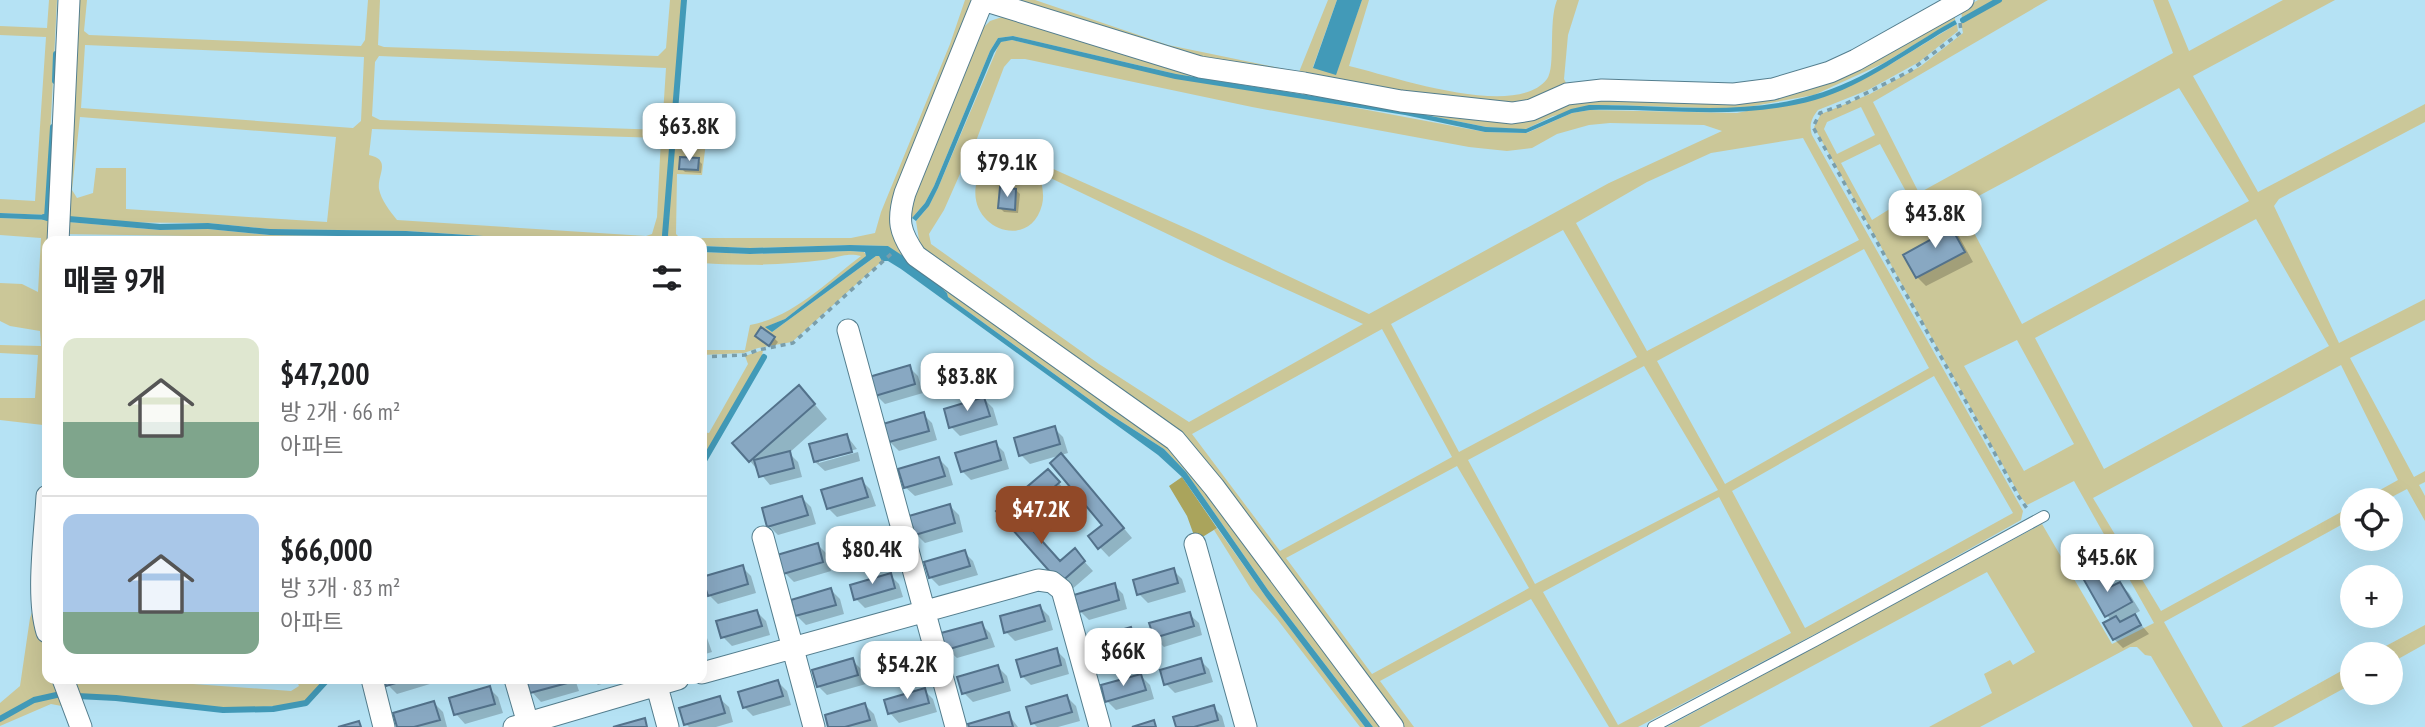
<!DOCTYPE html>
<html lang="ko">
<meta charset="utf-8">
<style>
:root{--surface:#fff;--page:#f6f6f6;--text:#202124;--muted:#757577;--line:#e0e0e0;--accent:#914928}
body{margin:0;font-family:"PT Sans Narrow","Noto Sans KR",sans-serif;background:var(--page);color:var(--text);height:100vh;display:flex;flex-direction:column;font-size:26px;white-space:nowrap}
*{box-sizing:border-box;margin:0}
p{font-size:23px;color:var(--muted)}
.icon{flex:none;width:38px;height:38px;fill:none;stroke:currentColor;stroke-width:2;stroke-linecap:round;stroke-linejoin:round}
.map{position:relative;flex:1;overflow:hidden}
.panel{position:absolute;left:42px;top:236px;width:665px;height:448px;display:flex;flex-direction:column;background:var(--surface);border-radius:14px;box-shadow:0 7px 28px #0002}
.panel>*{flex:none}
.tools{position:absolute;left:2340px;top:488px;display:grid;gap:14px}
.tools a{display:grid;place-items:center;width:63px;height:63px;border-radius:50%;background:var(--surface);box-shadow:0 7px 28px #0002;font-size:35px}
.price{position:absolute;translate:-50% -60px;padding:0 16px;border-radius:14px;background:#fff;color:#222;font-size:23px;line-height:46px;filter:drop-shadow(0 2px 4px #0008)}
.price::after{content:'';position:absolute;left:50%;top:42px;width:21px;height:16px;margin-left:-10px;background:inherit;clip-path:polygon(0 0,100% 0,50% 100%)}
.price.current{background:var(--accent);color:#fff}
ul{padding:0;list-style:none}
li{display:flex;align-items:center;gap:21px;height:175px;padding:0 21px}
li+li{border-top:2px solid var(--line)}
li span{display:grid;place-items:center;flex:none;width:196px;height:140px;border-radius:14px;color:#555}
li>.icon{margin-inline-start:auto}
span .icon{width:84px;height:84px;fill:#fffc;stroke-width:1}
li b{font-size:30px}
h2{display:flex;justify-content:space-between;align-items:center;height:84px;padding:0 21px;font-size:30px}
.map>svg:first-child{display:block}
</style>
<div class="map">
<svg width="2425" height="727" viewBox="0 0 2425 727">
<rect width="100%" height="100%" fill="#b5e2f4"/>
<path fill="#cbc798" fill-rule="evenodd" d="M49,0H57L46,215L0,213V199L35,201L46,37L0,35V26L47,28Z
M75,0H87L84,31L89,35L361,46L365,40L368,0H380L378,45L384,47L658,56L666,48L670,0H682L663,235L665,241H560L406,231L270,229L208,223L69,222L160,230L208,229L270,235L406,237L461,241L266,242L190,236L64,234ZM85,45L364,57L361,121L353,128L81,108ZM379,56L666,68L662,130L380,120L372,116L375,62ZM80,117L336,137L327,222L126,209V168H96L93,193L77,198L72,190ZM372,129L661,138L657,217L652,234L646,236L397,220C390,211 381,200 379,189C377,174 392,160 369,155Z
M965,0H974L893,230L1165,439L1385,727H1373L1268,590L1186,472L1164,449L1111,415L948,297L947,293L888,246L850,245L750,248L702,246V242L668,241L667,230L674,130L707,134L702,175L677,174L676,234L680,238H851L875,233L881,212L950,44Z
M1011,0H1035L1168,45L1299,72L1328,0H1337L1313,67L1335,74L1362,0H1369L1349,66C1392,76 1516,120 1547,79C1556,67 1548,22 1557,0H1579L1568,35L1564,79L1566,83H1592L1520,103L1485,106L1160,51Z
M1978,0H1996L1962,18L1961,10Z
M2002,0H2048L1873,102L1919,193L2173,53L2153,0H2168L2189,51L2283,0H2335L2193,76L2258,192L2425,104V122L2279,199L2274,206L2339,343L2425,299V320L2350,358L2414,477L2425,471V482L2419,485L2425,496V521L2407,489L2386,500H2362L2398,480L2341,365L2093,498L2161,611L2352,506V519L2164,622L2223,727H2193L2151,656L2145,655L2137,647H2130L1980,727H1929L1992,693L1984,674L2010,660L2013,665L2035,652L1987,572L1699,727H1667L2042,524L2112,644L2154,623L2074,481L2027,505L2020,496L1814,127L1821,114L1870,94L1921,66L1963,33L1961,22ZM2179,88L2249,201L2022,324L1960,206ZM1861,107L1875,135L1837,154L1824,129L1827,122ZM1880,144L1909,197L1872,220L1841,163ZM2256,219L2329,346L2104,469L2035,338ZM2017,340L2074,444L2024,471L1964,366Z
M1955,11V20L1884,63L1814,95L1737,109L1612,105L1553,116L1526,129H1509L1486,127L1406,111L1176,74L1013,36L998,38L990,51L934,186L925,203L912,218L911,213L912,196L981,30L990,21L1008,15L1178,67L1486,117L1579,98L1740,99Z
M1957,24L1958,31L1919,62L1868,90L1818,110C1811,119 1809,125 1812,135L2023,511L2021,520L1857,612L1638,727H1609L1531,599L1380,681L1414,727H1404L1267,550L1166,425L920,246L916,221L929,206L938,188L1000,42L1012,40L1096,59L1485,132L1527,133L1572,113L1590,110L1737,113L1832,93L1886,67ZM1011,59H1025L1252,107L1469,147L1507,151L1532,148L1557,134L1589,125L1610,123L1704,125L1722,131L1609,183L1369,314L1199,234L1051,168L1014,156L973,149L1004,67ZM1803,138L1859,240L1647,351L1576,223L1647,182L1711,153ZM967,158L985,164C948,220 1028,259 1042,205C1045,194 1041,183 1040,173L1226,262L1363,324L1189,422L1099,364L931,244L929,234L944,210ZM1563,230L1637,357L1459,452L1391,324ZM1864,249L1929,368L1725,484L1657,361ZM1382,329L1452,457L1280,551L1192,434ZM1644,366L1718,490L1535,584L1468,460ZM1934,376L2013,513L1805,628L1732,491ZM1457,466L1529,588L1372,674L1286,558ZM1719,497L1791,633L1618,725L1543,592Z
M54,115L53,241L47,242L43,425L0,420V398H35L38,355L0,353V345L41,346L40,331L10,326L0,321V283L22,284L38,292L41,238L0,235V218L52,220L49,212Z
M850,251L864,252L867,256L785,319L766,327L772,332L876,256H879L882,261L792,342L758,348L744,353L702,355V350H745L750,325C793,317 827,282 861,256C847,252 837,258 823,260C784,265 741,266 702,263V252L750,254Z
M763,350L762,356L702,460V432L709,433L748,364L745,356Z
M1217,528L1266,597L1365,727H1360L1277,619L1251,589L1214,530Z
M36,601C40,627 47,652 47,679H57L61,692L33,699L0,717V703L20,686L30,618Z
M2425,625V644L2391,663L2390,654H2371Z
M2352,665V684L2273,727H2241Z
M68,679H123L291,691L299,686L296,679H326L305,702L297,705L223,709L116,696L77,694Z
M61,695L67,707L51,704L0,726V720L34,701Z"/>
<path fill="#aaa45c" d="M1182,477L1217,528L1196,541L1187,516L1169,486Z"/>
<path fill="#429ab8" d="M1337,0H1362L1336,75L1313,68Z
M1955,20L1957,24C1910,50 1866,85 1815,100C1741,121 1665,108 1590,110L1572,113L1526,133L1485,132L1405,115L1175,79L1012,40L1001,42L994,53L938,188L929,206L916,221L912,218L925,203L934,186L990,51L998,38L1013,36L1026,39L1176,74L1406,111L1486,127L1526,129L1571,109L1589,105C1664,104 1740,117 1813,95C1865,81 1908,46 1955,20Z
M0,213L49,215L52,216V220L0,218Z
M69,216L160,224L208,223L270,229L406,231L560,241L461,242L406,237L270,235L208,229L160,230L68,222Z
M850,245L888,246L921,268L947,293L948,297L1111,415L1164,449L1186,472L1268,590L1373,727H1365L1266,597L1182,477L1158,455L901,269L888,261H882L879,256H876L772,332L765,327L785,319L866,256L865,252L850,251L750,254L702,252V246L750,248Z"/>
<path fill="#0003" d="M698,160L702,164L701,173L685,172L681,168Z
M1016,190L1020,194L1018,213L1004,212L1000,208Z
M1946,220L1955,229L1973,262L1926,286L1917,277L1940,237Z
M774,338L778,342L773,349L761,340Z
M909,367L918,376L923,393L885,404L876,395Z
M984,399L993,408L998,425L960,436L951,427Z
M812,401L827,419L789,453L798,462L802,477L770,485L750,461Z
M923,414L932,423L937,440L899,451L890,442Z
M1054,428L1063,437L1068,453L1030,464L1021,455Z
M847,436L857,449L819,459V463L858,452L860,461L825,471L815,462Z
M995,443L1004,452L1009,469L971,480L962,471Z
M939,459L948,468L953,485L915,496L905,487Z
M1070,464L1132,538L1109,557L1090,537L1104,525Z
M1047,471L1067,492L1028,527L1060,563L1083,560L1093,571L1070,591L999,512Z
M861,480L870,489L876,506L837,517L828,508Z
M802,498L811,507L816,524L778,535L769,526Z
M950,506L959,515L963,532L925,543L916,534Z
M877,530L886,539L891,556L853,567L844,558Z
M818,545L827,554L831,571L794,582L785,573Z
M964,552L973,561L978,575L939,586L930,577Z
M742,567L751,576L756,593L718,604L709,595Z
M1173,570L1182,579L1186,592L1148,603L1139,594Z
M2100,573L2113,588L2120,584L2129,593L2140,611L2133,615L2149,634L2123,648L2114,639L2106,624L2111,621L2086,581Z
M890,575L899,584L903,597L865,608L856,599Z
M1114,585L1123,594L1127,609L1089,620L1080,611Z
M831,590L840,599L844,614L806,625L797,616L793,601Z
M1040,607L1049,616L1053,630L1015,641L1006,632Z
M757,612L766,621L770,635L732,646L723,637Z
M1189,614L1199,623L1202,635L1164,647L1155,638Z
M981,624L990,633L995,647L957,658L947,649Z
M1130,629L1139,638L1144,652L1106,664L1097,654Z
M702,632L707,638L712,652L702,655Z
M911,645L920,654L924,667L886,678L877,669Z
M1056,650L1065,659L1069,674L1031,685L1022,676Z
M852,660L861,669L866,684L827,695L818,686Z
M1200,660L1209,669L1213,682L1175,693L1166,684Z
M998,667L1007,676L1011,691L973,702L964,693Z
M1141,676L1150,685L1154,699L1116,710L1107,701Z
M386,679H428L430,684L397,694L388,685Z
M528,679H575L579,691L541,702L532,692Z
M592,679H619L598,685Z
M778,682L787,691L791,705L753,716L744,707Z
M489,688L498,697L503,713L465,724L456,714Z
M924,690L933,699L937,712L899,723L890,713Z
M1067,697L1076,706L1080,721L1058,727H1037L1033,723Z
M719,698L729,707L733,722L716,727H689L686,724Z
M434,703L443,712L447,727H399Z
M865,705L874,714L878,727H830Z
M1213,707L1222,716L1225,727H1178Z
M1008,714L1018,727H971Z"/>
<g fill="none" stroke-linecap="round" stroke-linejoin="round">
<path stroke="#429ab8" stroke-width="6" d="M1963,20L1999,0
M55,81L56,54
M44,217L47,218L53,127
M666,242L665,235L684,0
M702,464L764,357
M77,696L116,698L223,710L273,709L306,703L328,679
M0,719L34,700L61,694"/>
</g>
<path fill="#88a8c2" stroke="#53728b" stroke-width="2" d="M680,157L699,158L698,170L679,169Z
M1000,187L1016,189L1015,210L998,208Z
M1946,218L1965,252L1916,278L1903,255L1937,236L1932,226Z
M761,327L775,337L769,346L755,336Z
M910,365L915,384L875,396L869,377Z
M799,385L815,404L749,462L732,443Z
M984,397L990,416L949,428L944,409Z
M924,412L929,431L889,442L883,424Z
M1055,426L1060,444L1019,456L1014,438Z
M847,434L852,452L814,462L809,444Z
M996,441L1001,460L961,472L955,453Z
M790,451L794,468L759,477L754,460Z
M1061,453L1124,528L1098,549L1088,536L1102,525L1050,463Z
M939,457L945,476L904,488L898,469Z
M1048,469L1060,482L1021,516L1009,502Z
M862,478L868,497L827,509L821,490Z
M802,496L808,515L767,527L762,508Z
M1007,502L1060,561L1075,548L1085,561L1060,583L996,511Z
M950,504L955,523L915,535L909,516Z
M877,528L883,547L842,559L837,540Z
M818,543L823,562L783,574L777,555Z
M965,550L970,566L929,578L924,562Z
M743,565L748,584L708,596L702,577Z
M1174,568L1178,583L1137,595L1133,580Z
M2100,571L2110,587L2120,582L2132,602L2105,617L2084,580Z
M891,573L895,588L854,600L850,585Z
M1115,583L1119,600L1079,612L1074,595Z
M831,588L836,605L795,616L791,600Z
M1040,605L1045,621L1004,633L1000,616Z
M757,610L762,626L721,638L716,621Z
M1190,612L1194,626L1154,638L1149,623Z
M2135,614L2141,625L2113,640L2103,623L2116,616L2120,622Z
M982,622L987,638L946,650L941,633Z
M1131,627L1136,643L1095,655L1090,639Z
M912,643L916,658L875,670L871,655Z
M1057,648L1061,665L1021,677L1016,660Z
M853,658L858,675L817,687L812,670Z
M1201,658L1205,673L1164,685L1160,670Z
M998,665L1003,682L962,694L957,677Z
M1141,674L1146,690L1105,702L1101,685Z
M384,679H409L386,686Z
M526,679H570L571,682L530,693Z
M778,680L783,696L743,708L738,692Z
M490,686L495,704L454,715L449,698Z
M925,688L929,703L888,714L884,700Z
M1067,695L1072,712L1031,724L1026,707Z
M720,696L725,713L684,725L679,708Z
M434,701L440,720L414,727H397L393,713Z
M865,703L870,720L845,727H828L825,715Z
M1214,705L1218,720L1194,727H1176L1173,717Z
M1009,712L1013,727H969L968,724Z
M645,718L647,727H613Z
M1154,720L1156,727H1132Z
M359,721L361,727H338Z"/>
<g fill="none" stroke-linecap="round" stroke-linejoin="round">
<defs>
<path id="service" d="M1653,727L1815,641L2044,516"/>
<path id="minor" d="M58,242L69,0
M848,330L956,727
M47,496C45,534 36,597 47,632
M763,537L814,727
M1195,544L1246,727
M702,673L1038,580L1052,582L1062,590L1100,727
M63,679L81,727
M372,679L384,727
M515,679L529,727
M655,679L668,727
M514,727L678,679
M1393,727L1214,487L1175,440L916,256C899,232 897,220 905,193L983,0L1200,67L1304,83L1401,101L1512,113L1531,110L1567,94L1602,90L1734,94L1773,89L1830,72L1856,60L1963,0"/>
</defs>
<use href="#service" stroke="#547e8e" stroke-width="12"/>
<use href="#minor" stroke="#547e8e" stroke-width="23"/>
<path stroke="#7a9eab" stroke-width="3.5" stroke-dasharray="5 5" stroke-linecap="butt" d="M1960,23L1961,32L1910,71L1845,104L1820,113L1813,127L2019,497L2028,510
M702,357L745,355L758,350L793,343L891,254"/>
<use href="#service" stroke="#fff" stroke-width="10"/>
<use href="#minor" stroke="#fff" stroke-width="21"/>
</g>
</svg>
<div class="tools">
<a><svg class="icon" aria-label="locate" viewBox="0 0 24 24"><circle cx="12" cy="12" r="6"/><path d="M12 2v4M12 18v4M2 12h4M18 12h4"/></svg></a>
<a>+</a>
<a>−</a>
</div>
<b class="price" style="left:689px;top:163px">$63.8K</b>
<b class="price" style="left:1007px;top:199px">$79.1K</b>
<b class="price" style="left:1935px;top:250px">$43.8K</b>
<b class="price" style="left:967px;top:413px">$83.8K</b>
<b class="price current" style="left:1041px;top:546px">$47.2K</b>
<b class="price" style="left:872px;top:586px">$80.4K</b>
<b class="price" style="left:2107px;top:594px">$45.6K</b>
<b class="price" style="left:1123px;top:688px">$66K</b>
<b class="price" style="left:907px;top:701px">$54.2K</b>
<section class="panel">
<h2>매물 9개<svg class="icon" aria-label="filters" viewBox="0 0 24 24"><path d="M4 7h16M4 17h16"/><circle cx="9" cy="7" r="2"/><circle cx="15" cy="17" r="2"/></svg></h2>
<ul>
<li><span style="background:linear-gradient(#dfe7d0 60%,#7fa58c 0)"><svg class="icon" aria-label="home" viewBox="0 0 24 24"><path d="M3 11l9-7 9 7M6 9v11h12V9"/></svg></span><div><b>$47,200</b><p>방 2개 · 66 m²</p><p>아파트</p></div></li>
<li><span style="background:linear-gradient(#a9c7e8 70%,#7fa58c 0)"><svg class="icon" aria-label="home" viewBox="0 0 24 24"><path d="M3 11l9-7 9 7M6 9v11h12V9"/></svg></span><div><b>$66,000</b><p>방 3개 · 83 m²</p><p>아파트</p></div></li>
</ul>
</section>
</div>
